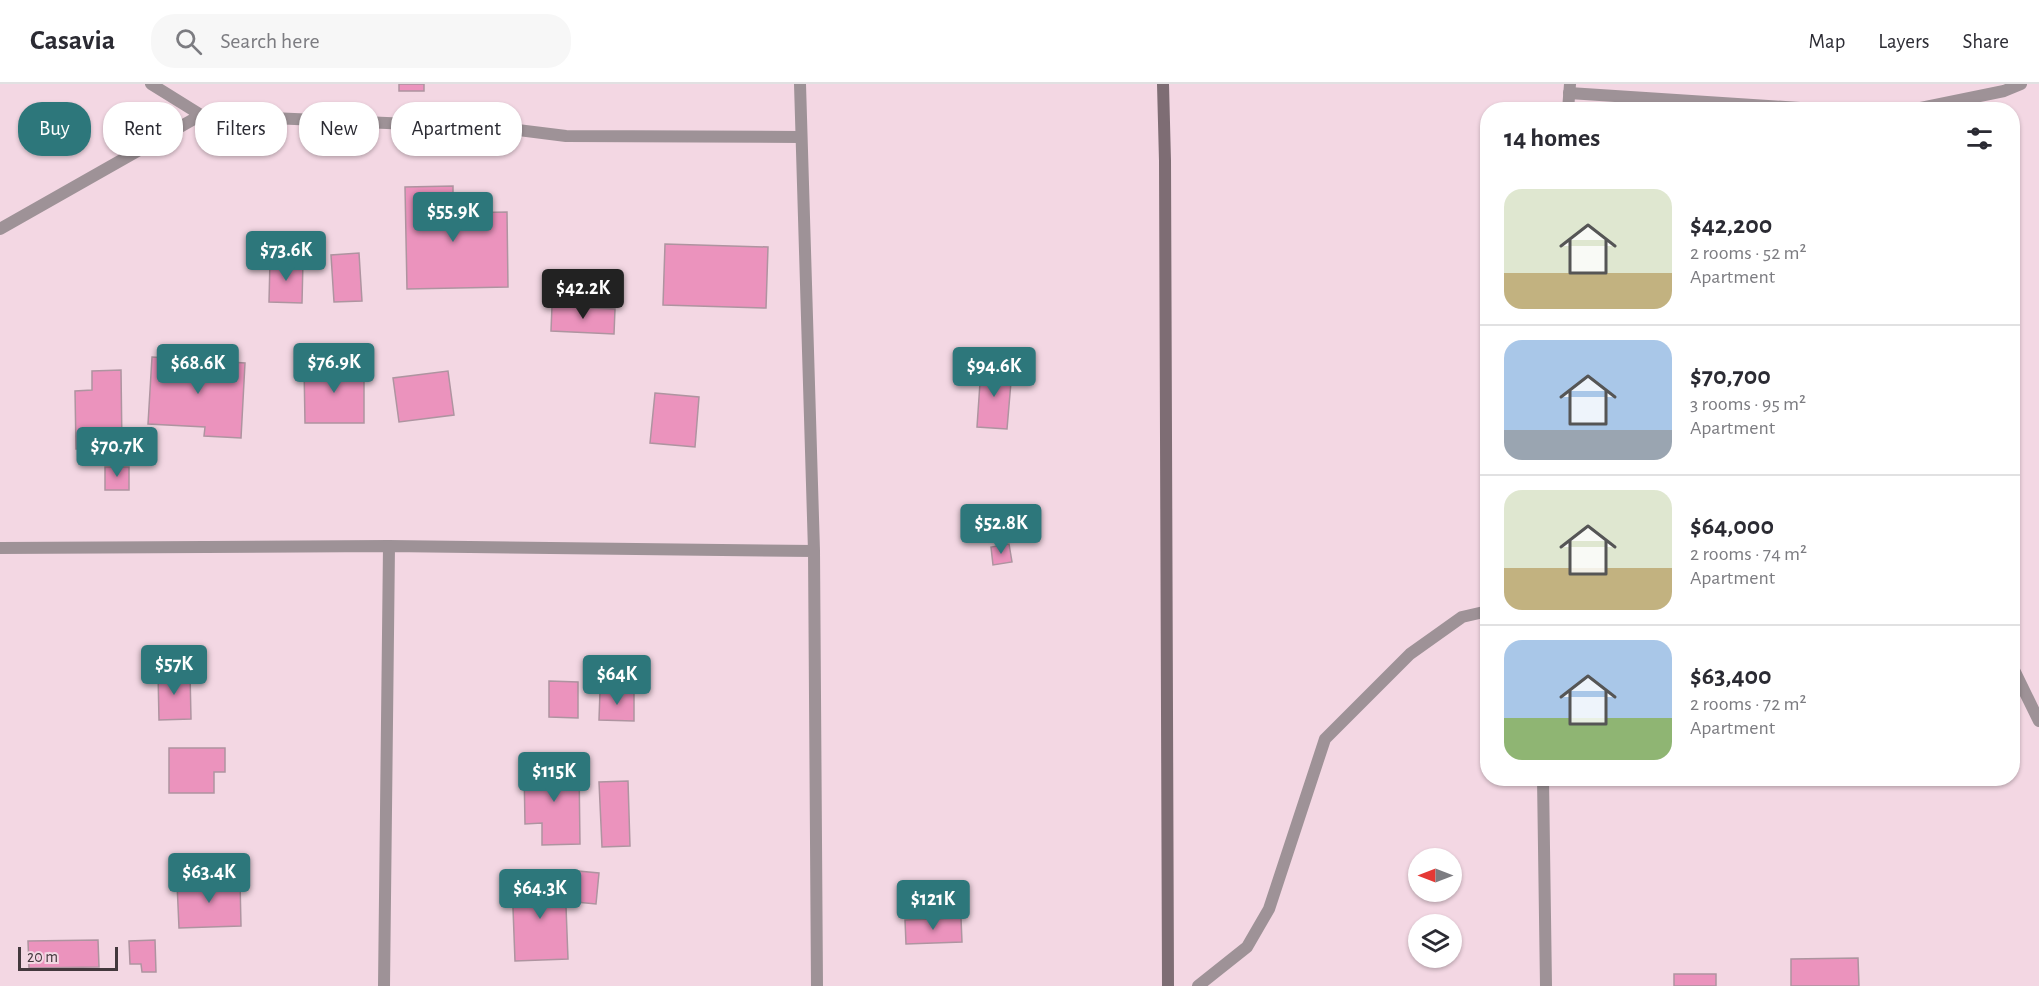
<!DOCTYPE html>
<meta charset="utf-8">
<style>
:root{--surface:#fff;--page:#f7f7f7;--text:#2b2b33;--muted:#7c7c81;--line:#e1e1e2;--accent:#2d777b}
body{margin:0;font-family:"Alegreya Sans",sans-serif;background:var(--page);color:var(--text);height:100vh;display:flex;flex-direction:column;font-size:22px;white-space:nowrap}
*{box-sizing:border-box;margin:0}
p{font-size:20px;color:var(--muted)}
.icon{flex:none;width:33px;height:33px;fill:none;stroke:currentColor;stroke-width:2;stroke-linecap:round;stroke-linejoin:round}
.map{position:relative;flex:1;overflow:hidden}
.side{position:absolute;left:1480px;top:18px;width:540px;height:684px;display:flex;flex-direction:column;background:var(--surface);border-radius:24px;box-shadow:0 2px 4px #0004}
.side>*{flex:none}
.hud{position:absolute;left:18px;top:18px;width:570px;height:54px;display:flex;gap:12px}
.needle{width:39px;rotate:270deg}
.buttons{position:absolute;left:1408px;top:764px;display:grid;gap:12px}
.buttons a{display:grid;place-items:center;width:54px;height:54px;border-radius:50%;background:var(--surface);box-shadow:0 2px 4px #0004;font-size:30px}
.scale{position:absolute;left:18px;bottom:15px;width:100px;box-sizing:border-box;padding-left:6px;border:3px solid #43383d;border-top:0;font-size:16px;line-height:21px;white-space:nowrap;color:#43383d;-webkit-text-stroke:4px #f3d7e3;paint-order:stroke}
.price{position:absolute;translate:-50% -51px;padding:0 14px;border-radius:6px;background:var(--accent);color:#fff;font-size:20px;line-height:39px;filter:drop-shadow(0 2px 3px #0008)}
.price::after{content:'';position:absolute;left:50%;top:36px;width:18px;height:14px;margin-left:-9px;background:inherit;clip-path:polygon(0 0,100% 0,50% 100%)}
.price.active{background:#222;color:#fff}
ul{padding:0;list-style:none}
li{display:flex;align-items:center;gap:18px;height:150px;padding:0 24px}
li+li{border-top:2px solid var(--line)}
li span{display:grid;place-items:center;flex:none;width:168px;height:120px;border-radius:18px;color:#555}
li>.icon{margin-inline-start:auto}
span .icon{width:72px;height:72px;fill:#fffc;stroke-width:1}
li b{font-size:26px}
h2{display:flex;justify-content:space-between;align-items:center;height:72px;padding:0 24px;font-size:26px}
.chip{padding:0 21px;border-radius:24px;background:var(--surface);box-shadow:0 2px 4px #0004;font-size:21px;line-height:54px}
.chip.active{background:var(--accent);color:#fff}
header{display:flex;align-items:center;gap:36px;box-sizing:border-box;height:84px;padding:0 30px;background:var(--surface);border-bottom:2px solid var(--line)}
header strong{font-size:28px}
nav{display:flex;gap:33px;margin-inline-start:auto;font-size:21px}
.search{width:420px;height:54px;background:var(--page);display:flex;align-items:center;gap:15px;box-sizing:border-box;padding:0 21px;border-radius:24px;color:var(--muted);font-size:22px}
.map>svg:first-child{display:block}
</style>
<header>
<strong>Casavia</strong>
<div class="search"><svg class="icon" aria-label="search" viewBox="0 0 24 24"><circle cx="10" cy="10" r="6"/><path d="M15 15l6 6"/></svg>Search here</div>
<nav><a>Map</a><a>Layers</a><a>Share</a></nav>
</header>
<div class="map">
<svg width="2039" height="902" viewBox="0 0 2039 902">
<rect width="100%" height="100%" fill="#f3d7e3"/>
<path fill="#eb93bd" stroke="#ae94a0" stroke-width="1.5" d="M399,0H424V7H399Z
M453,102V129L507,128L508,203L407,205L405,103Z
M665,160L768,163L766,224L663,221Z
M359,169L362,217L334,218L331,171Z
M270,177H303L302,219L269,218Z
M552,222L615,225L614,250L551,247Z
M152,273L245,279L241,354L204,352L205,343L148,340Z
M304,281H364V339H305Z
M981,284L1012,286L1007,345L977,343Z
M121,286L122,364L76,365L75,307L92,306V287Z
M448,287L454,331L399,338L393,294Z
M655,309L699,313L695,363L650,359Z
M105,383H129V406H105Z
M1009,460L1012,478L993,481L991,463Z
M158,589H190L191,635L159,636Z
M549,597L578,598V634L549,633Z
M600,607L634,608V637L599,636Z
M169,664H225V688H214V709H169Z
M579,683L580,760L542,761V739L525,740L524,684Z
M628,697L630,762L602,763L599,698Z
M578,787L599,789L596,820L576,818Z
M565,796L568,875L515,877L512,798Z
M240,797L241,842L179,844L177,799Z
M961,834L962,858L906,860L905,836Z
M98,856L99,883L29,884L28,857Z
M155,856L156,888H142L141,880H130L129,857Z
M1858,874L1859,902H1791V875Z
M1674,890H1716V902H1674Z"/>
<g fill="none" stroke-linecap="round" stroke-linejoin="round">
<path stroke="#9e9297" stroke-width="12" d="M1569,9L1830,26
M1911,26L2004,7L2021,0
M1543,694L1546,902
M1198,902L1247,863L1269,825L1325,655L1410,570L1462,533L1488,527"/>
<path stroke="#9e9297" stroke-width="12" d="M151,0L201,31L502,44L566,52L800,53
M800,0L814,467L817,902
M1568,26L1570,0
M0,145L201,31
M0,464L389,462L814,467
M2013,584L2039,637
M384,902L389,462"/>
<path stroke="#7e6d74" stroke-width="12" d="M1163,0L1165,77L1168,902"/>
</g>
</svg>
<div class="buttons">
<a><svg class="needle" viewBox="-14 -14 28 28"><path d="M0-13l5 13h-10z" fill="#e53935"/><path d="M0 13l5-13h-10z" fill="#7c7c81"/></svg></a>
<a><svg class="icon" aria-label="layers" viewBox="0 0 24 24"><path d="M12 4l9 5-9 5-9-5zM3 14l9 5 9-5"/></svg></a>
</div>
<div class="scale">20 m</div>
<b class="price" style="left:453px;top:159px">$55.9K</b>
<b class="price" style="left:286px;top:198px">$73.6K</b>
<b class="price active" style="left:583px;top:236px">$42.2K</b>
<b class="price" style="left:334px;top:310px">$76.9K</b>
<b class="price" style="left:198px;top:311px">$68.6K</b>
<b class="price" style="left:994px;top:314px">$94.6K</b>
<b class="price" style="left:117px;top:394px">$70.7K</b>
<b class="price" style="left:1001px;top:471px">$52.8K</b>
<b class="price" style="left:174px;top:612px">$57K</b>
<b class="price" style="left:617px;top:622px">$64K</b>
<b class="price" style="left:554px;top:719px">$115K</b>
<b class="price" style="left:209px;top:820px">$63.4K</b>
<b class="price" style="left:540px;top:836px">$64.3K</b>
<b class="price" style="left:933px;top:847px">$121K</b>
<div class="hud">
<a class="chip active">Buy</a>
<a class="chip">Rent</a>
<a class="chip">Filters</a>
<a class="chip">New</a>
<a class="chip">Apartment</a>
</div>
<section class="side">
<h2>14 homes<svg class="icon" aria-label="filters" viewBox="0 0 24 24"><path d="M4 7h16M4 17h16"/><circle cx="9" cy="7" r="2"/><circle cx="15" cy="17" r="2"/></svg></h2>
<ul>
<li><span style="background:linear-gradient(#dfe7d0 70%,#c2b280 0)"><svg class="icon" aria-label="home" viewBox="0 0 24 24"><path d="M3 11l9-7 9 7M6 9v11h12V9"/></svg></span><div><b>$42,200</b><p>2 rooms · 52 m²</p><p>Apartment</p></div></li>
<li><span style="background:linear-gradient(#a9c7e8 75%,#9aa5b1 0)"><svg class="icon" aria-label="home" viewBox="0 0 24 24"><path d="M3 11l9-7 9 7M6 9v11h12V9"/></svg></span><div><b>$70,700</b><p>3 rooms · 95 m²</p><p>Apartment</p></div></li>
<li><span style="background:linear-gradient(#dfe7d0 65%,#c2b280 0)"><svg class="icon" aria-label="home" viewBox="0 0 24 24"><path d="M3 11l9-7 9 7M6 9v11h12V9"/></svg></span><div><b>$64,000</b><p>2 rooms · 74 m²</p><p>Apartment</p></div></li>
<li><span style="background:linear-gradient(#a9c7e8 65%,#8fb573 0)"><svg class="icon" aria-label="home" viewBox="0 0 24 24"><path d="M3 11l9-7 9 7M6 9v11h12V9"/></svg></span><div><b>$63,400</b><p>2 rooms · 72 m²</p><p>Apartment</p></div></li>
</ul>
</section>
</div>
